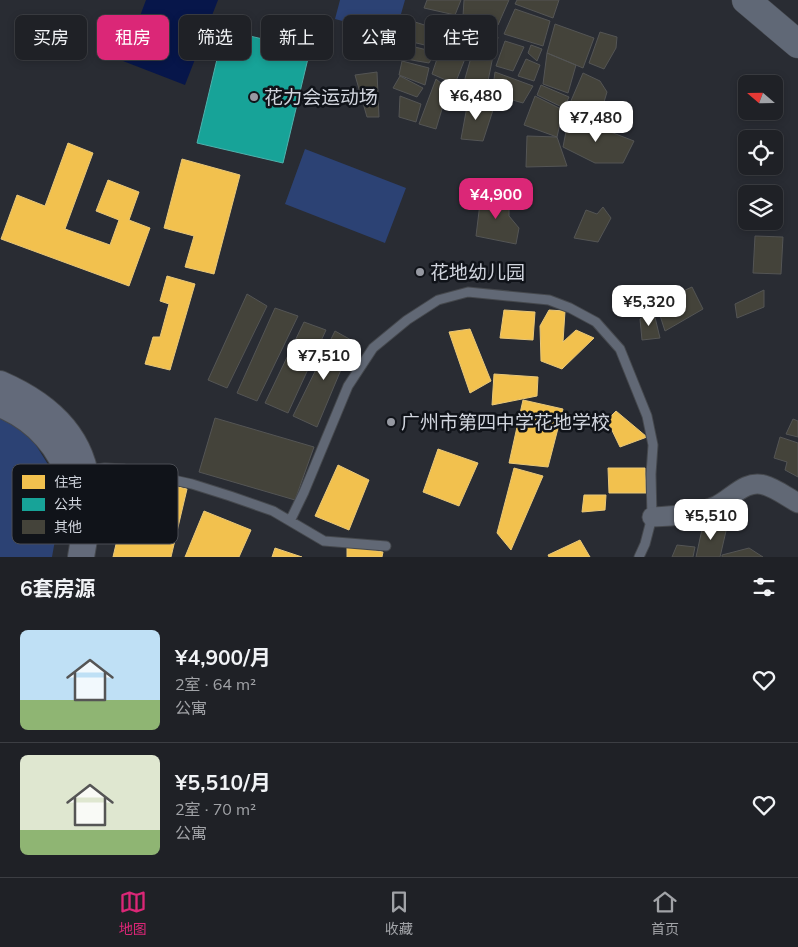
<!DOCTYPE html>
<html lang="zh">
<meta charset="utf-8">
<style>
:root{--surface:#1f2126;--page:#2c2e32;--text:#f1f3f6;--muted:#a1a3a7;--line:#3c3e43;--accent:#db2777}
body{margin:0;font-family:Mulish,"Noto Sans SC",sans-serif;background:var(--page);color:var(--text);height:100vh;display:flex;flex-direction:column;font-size:19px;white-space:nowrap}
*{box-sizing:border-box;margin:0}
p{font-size:16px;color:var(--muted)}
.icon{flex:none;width:28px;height:28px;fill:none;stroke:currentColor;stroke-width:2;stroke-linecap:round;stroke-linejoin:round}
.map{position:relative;height:557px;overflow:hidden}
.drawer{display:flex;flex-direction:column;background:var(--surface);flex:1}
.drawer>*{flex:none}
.top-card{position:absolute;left:15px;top:15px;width:500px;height:45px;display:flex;gap:10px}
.needle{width:32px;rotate:290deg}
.buttons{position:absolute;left:738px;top:75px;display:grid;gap:10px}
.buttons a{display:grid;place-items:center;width:45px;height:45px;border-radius:8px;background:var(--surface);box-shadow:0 2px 8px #0003,0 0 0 1px var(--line);font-size:25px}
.price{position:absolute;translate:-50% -42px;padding:0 11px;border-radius:10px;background:#fff;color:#222;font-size:16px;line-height:32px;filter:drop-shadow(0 1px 2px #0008)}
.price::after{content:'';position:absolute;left:50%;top:30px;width:15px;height:11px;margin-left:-8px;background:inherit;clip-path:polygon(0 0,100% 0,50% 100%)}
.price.active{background:var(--accent);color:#fff}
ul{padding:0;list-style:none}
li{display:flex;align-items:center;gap:15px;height:125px;padding:0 20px}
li+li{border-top:1px solid var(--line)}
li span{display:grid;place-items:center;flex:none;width:140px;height:100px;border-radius:8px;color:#555}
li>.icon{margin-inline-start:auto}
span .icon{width:60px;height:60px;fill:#fffc;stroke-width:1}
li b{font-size:21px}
h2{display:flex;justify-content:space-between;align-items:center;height:60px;padding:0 20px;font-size:21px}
.pill{padding:0 18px;border-radius:8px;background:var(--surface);box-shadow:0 2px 8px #0003,0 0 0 1px var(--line);font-size:18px;line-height:45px}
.pill.active{background:var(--accent);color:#fff}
.menu{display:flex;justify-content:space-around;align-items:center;height:70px;border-top:1px solid var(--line);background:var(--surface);font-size:14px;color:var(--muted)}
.menu a{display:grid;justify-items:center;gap:2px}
.menu .active{color:var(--accent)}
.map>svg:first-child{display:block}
</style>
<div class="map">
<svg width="798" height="557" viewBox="0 0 798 557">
<rect width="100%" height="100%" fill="#292c33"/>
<path fill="#2c4274" d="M340,0H405L395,35L335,19Z
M305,149L406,188L385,243L285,204Z
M0,417L24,426L64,490L52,557H0Z"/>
<path fill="#07164a" d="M146,0H218L185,85L123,61Z"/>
<path fill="#f2c14e" stroke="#e8c779" d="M68,143L93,153L65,229L110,245L119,220L96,211L108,180L139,192L129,220L150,228L129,286L1,239L17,195L45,206Z
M182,159L240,175L214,274L185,267L194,236L164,228Z
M167,276L195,284L170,370L145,364L153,337H160L169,304L160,301Z
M504,310L535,312L533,340L500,338Z
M549,310L565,311L563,342L576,330L594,338L562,369L541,361L540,326Z
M470,329L491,381L470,393L449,332Z
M494,374L538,377L537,396L492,405Z
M523,400L563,409L548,467L509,463Z
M616,411L647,437L620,447L607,420Z
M438,449L478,463L459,506L423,492Z
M338,465L369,480L349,530L315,516Z
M514,468L543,476L511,550L497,533Z
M608,468H645L646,493H609Z
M132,476L187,489L171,557H113Z
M584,495H606L605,510L582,512Z
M204,511L251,530L239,557H185Z
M580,540L590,557H549L548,555Z
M347,545L383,552L382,557H347Z
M275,548L302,557H272Z"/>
<path fill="#17a398" stroke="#4eb2ad" d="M224,30L310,50L283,163L197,143Z"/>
<path fill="#44433a" stroke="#545555" d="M427,0H461L455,15L424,8Z
M464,0H509L498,25L463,16Z
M517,0H559L553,18L515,4Z
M515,9L550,21L543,46L504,34Z
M415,22L437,29L433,47L408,41Z
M555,24L594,38L583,68L547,53Z
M480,29L498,37L495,52L473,47Z
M600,32L617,37L616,48L604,69L589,63Z
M443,41L470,46L455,84L432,74Z
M505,41L524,47L513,71L496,66Z
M407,45L435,52L429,63L400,58Z
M531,45L542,49L537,61L528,53Z
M547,53L576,65L568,93L543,84Z
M472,54L493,56L484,101L462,89Z
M526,59L540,65L534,81L518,76Z
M402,61L429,68L425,85L399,75Z
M377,72L379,117H367L355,75Z
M495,72L533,86L523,103L492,94Z
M583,73L600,81L607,92L598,122L567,110Z
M400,76L423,88L417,97L393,88Z
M436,79L448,89L436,129L419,124Z
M541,85L569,97L564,108L537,95Z
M400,96L421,104L416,122L399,117Z
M535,96L563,110L557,137L524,125Z
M468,101L494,107L483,141L461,139Z
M569,116L634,141L623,163H595L563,147Z
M527,136L557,137L567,166L526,167Z
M481,195L509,198V216L519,228L516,244L476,236Z
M603,207L611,218L598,242L574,238L586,210L597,214Z
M755,236L783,237L781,274L753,273Z
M692,287L703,309L665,331L656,303Z
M764,290V307L737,318L735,304Z
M247,294L267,306L227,388L208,380Z
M275,308L298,316L257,401L237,393Z
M653,309L660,338L642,340L640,319Z
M304,322L326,330L288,413L265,403Z
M335,331L353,341L317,427L293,416Z
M215,418L314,447L295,500L199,472Z
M793,419L798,421V437L786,434Z
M780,437L798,443V477L785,470L787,462L774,458Z
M704,520L726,531L720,557H696Z
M677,545L695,547L693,557H672Z
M749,548L763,557H722V555Z"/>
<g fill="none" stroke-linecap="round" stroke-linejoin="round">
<defs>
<path id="lane" d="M87,470L105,468L124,469L192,484L230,496L273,511L324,541L386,546
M290,521L304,492L348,386L373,348L407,320L438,300L468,292L549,300L570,308L596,322L620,349L647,416L653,445L651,474L652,517L645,544L639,557"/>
<path id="street" d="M652,517C674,516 695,515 716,506C731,499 746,479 764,485C775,488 787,497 798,503"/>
<path id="secondary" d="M0,384C46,404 83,435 87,488C89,511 85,534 81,557
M7,407C37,421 61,447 70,479"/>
<path id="primary" d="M746,0L798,44"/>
</defs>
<use href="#lane" stroke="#45484d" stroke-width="11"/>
<use href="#street" stroke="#45484d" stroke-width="21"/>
<use href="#secondary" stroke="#45484d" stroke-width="28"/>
<use href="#primary" stroke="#45484d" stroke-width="29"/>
<use href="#lane" stroke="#616875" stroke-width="9"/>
<use href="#street" stroke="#616875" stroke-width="19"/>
<use href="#secondary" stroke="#636a7a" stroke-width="26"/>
<use href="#primary" stroke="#606876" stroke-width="28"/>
</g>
<g fill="#9699a2" stroke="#101319" stroke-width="2">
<circle cx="254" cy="97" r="5"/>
<circle cx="420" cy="272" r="5"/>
<circle cx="391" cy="422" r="5"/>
</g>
<g text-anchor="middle" stroke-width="5" stroke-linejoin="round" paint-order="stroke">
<g font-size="19" fill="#d0d4dd" stroke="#101319" text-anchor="start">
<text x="264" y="104">花力会运动场</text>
<text x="430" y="279">花地幼儿园</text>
<text x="401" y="429">广州市第四中学花地学校</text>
</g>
</g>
<rect x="12" y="464" width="166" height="80" rx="8" fill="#101319" stroke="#4a4d54" stroke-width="1"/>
<rect x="22" y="475" width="23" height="14" fill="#f2c14e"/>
<rect x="22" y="498" width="23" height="13" fill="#17a398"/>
<rect x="22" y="520" width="23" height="14" fill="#44433a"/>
<g font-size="14" fill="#d0d4dd">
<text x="54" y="487">住宅</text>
<text x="54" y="509">公共</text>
<text x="54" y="532">其他</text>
</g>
</svg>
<div class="buttons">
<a><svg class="needle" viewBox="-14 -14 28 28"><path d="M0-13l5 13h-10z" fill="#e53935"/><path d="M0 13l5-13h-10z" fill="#a1a3a7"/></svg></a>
<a><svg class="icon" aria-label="locate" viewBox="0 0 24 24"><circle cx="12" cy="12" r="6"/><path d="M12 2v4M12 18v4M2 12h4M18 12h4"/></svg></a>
<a><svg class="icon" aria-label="layers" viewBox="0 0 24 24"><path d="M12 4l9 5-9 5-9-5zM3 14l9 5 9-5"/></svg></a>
</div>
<b class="price" style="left:476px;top:121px">¥6,480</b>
<b class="price" style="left:596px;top:143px">¥7,480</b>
<b class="price active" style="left:496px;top:220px">¥4,900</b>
<b class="price" style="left:649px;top:327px">¥5,320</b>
<b class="price" style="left:324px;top:381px">¥7,510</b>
<b class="price" style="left:711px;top:541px">¥5,510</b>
<div class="top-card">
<a class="pill">买房</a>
<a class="pill active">租房</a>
<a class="pill">筛选</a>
<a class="pill">新上</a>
<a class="pill">公寓</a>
<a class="pill">住宅</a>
</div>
</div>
<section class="drawer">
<h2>6套房源<svg class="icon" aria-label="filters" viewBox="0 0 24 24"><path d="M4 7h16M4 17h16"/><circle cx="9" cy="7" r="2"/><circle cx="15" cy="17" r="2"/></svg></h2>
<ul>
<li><span style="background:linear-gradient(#bfe0f5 70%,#8fb573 0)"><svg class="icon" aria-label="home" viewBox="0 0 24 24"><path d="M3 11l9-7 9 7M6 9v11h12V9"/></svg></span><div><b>¥4,900/月</b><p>2室 · 64 m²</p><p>公寓</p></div><svg class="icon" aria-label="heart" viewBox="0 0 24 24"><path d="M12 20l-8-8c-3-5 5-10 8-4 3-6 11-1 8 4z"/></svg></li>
<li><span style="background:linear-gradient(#dfe7d0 75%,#8fb573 0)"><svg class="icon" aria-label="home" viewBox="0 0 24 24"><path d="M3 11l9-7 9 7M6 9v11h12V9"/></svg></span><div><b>¥5,510/月</b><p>2室 · 70 m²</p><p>公寓</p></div><svg class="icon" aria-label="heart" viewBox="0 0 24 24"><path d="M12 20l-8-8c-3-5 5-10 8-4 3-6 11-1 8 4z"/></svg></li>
</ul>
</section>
<nav class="menu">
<a class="active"><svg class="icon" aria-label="map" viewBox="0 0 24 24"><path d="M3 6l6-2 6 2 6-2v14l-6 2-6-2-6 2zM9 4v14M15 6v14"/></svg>地图</a>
<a><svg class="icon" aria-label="saved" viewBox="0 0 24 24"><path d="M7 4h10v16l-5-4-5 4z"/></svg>收藏</a>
<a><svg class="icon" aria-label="home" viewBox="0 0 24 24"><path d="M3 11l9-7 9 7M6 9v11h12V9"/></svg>首页</a>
</nav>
